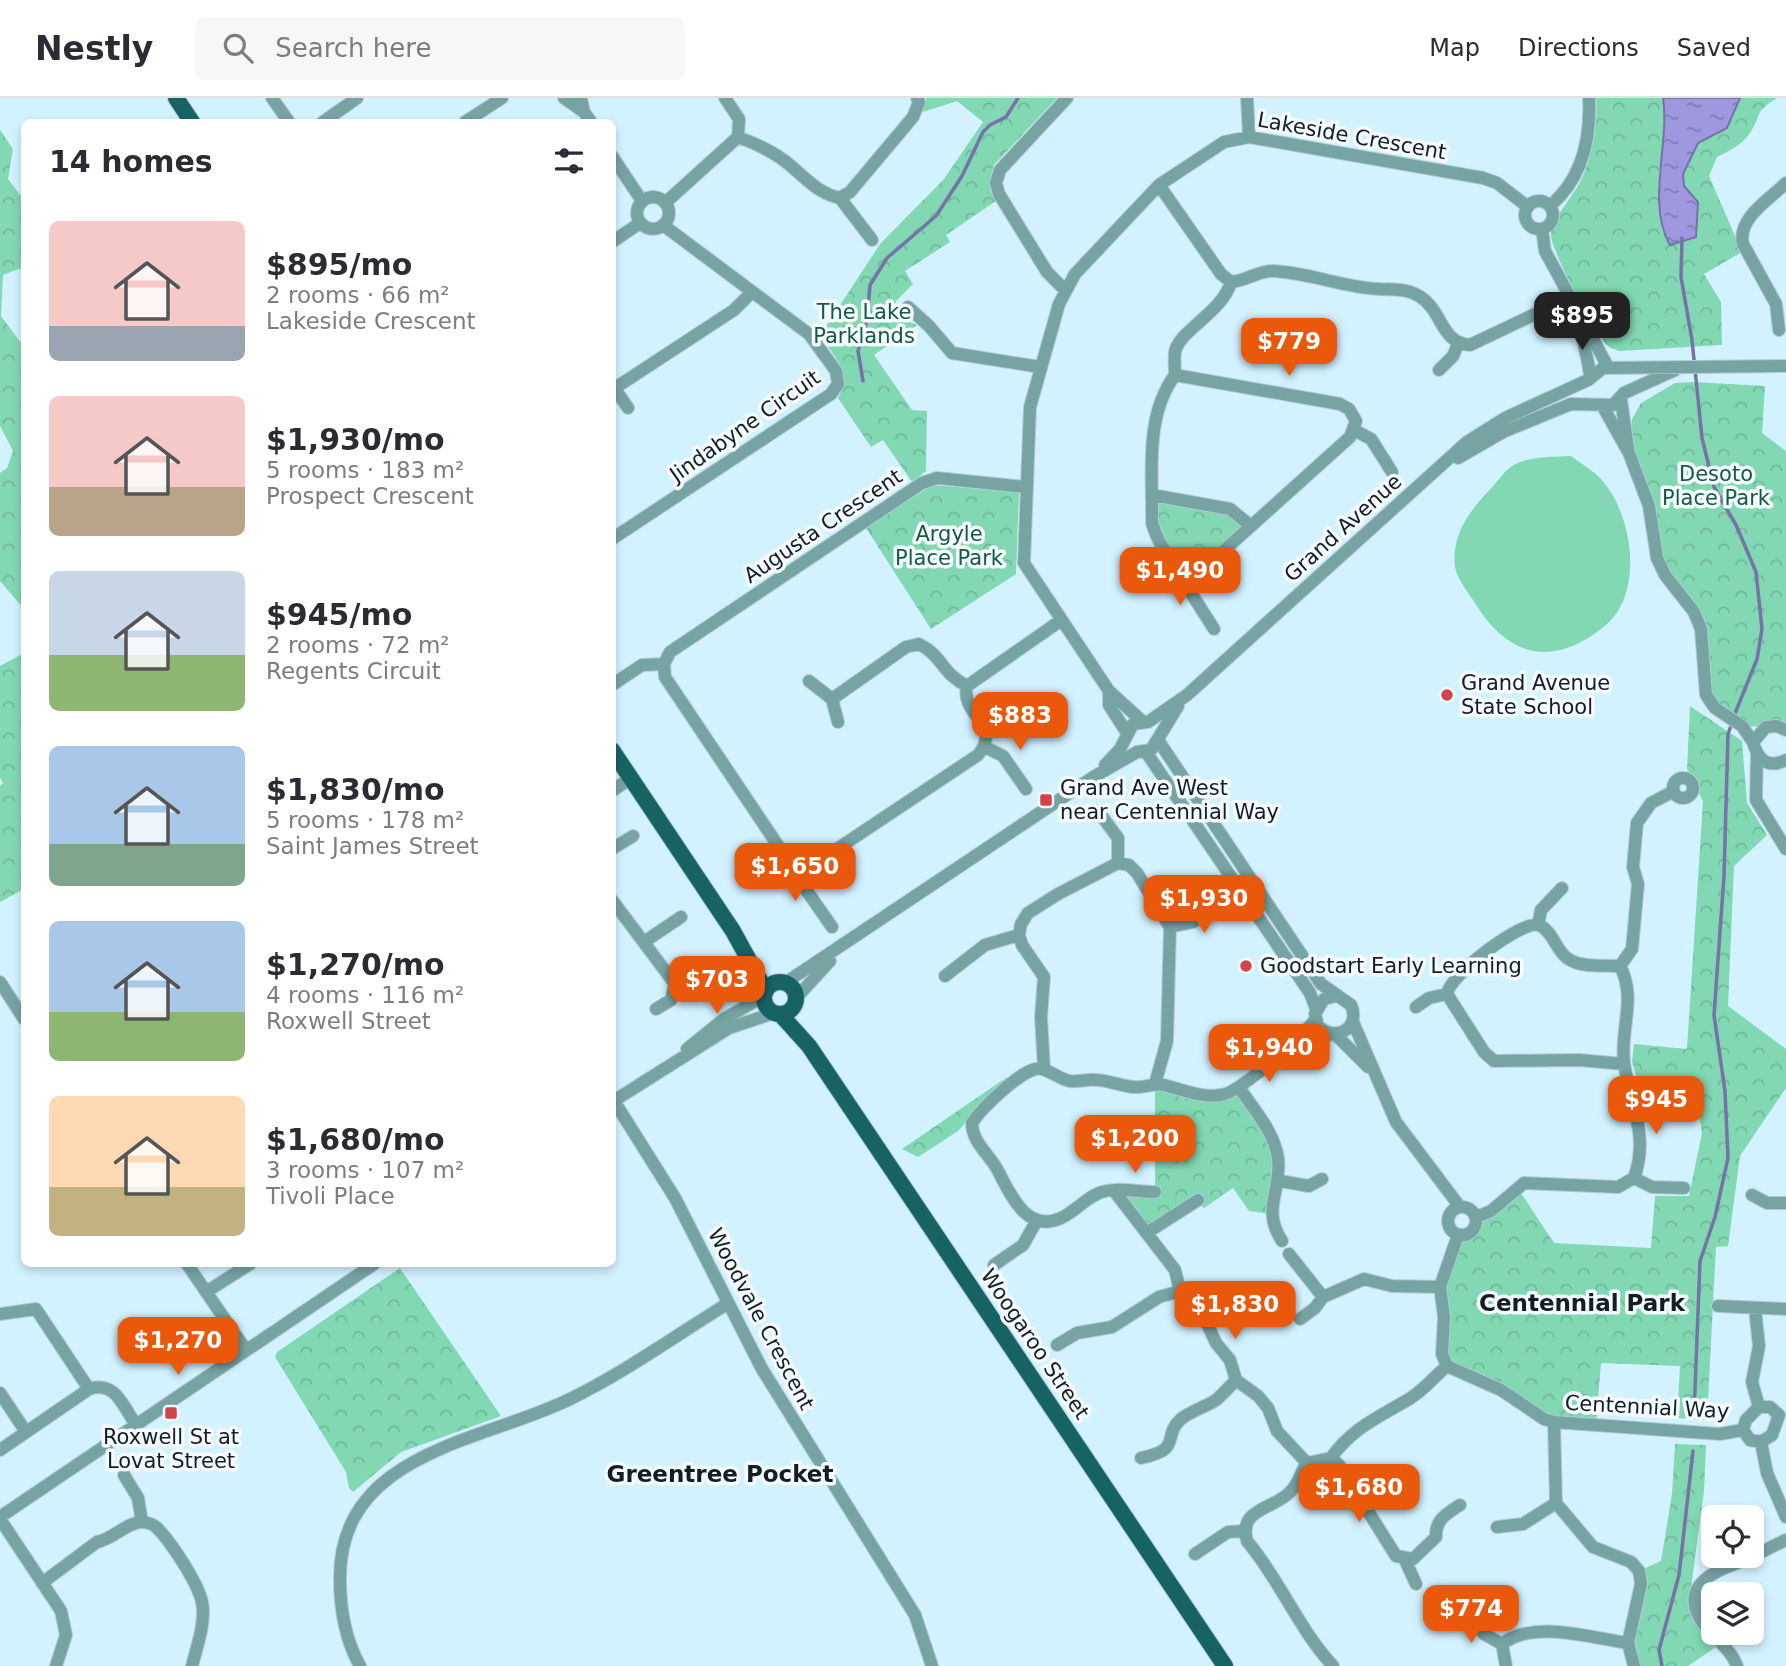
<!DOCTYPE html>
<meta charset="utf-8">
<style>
:root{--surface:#fff;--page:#f7f7f7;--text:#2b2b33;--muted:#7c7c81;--line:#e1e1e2;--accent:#ea580c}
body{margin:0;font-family:"DejaVu Sans",sans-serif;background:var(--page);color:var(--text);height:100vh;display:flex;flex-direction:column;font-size:26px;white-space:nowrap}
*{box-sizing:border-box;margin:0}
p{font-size:23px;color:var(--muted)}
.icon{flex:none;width:38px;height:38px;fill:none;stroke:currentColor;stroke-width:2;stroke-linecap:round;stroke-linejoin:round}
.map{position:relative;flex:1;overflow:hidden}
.side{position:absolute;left:21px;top:21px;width:595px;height:1148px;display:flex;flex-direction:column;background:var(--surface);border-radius:10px;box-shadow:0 4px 10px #0003}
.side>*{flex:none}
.fabs{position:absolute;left:1701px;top:1407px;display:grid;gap:14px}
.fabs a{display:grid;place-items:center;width:63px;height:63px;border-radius:10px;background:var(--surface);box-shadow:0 4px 10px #0003;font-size:35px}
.price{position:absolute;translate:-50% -60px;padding:0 16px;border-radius:14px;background:var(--accent);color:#fff;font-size:23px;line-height:46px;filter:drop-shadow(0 2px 4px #0008)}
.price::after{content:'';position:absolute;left:50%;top:42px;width:21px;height:16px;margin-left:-10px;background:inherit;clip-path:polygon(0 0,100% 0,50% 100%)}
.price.current{background:#222;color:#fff}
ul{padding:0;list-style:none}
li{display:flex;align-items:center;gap:21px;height:175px;padding:0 28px}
li span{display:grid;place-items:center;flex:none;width:196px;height:140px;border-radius:10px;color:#555}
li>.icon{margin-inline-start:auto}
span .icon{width:84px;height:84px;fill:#fffc;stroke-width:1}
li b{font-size:30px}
h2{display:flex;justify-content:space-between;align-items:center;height:84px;padding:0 28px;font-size:30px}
header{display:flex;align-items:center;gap:42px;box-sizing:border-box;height:98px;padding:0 35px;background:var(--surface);border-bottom:2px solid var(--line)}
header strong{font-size:33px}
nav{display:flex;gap:38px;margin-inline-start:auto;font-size:24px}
.search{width:490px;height:63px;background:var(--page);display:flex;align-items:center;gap:18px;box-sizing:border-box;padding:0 24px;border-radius:10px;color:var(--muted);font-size:26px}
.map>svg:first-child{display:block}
</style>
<header>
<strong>Nestly</strong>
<div class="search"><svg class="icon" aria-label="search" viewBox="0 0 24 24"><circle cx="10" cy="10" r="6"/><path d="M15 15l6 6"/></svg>Search here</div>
<nav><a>Map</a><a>Directions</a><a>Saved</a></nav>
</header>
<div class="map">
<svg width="1786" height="1568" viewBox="0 0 1786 1568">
<defs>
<pattern id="forest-crowns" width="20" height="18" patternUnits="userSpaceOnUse" patternTransform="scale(1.75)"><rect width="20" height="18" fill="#82d8b2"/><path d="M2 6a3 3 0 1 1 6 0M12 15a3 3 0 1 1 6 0" fill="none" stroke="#6fb999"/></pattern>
<pattern id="water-ripples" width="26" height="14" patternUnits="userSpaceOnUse" patternTransform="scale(1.75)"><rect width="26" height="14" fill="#9f97df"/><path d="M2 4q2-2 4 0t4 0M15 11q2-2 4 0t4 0" fill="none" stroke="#807bb4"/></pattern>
</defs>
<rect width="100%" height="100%" fill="#d3f2ff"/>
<path fill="url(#forest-crowns)" d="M926,0H1057L994,67C989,82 987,90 996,103L946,137L950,144L905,173L913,186L896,203L894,214L900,220L917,227L874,257L912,312L927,313L926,373L912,384L883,342L871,349L838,300C852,274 835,259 820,238L880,146L944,81L983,24L957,3L923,14Z
M1596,0H1663L1666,30L1659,74L1662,133L1684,89L1683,75L1698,45L1716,37L1732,21L1740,0H1777C1753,15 1763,15 1750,35C1742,47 1729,53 1717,59L1709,78L1742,154L1704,176L1721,204L1722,247L1619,253C1616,251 1612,251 1609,249C1597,239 1548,148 1551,135C1556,115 1571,101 1580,84C1592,62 1598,25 1596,0Z
M0,32L13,51L8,81L24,102V169L3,177L1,218L24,249V511L0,483V375L7,370L13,353L0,328Z
M1694,284L1765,288L1762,335L1786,353V625L1766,629L1742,628L1710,604L1701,531L1665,477L1629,355L1632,321L1641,305L1675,285Z
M932,387L1019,394L1016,476L931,531L866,430Z
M1152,397L1230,411L1251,428L1210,465L1189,472L1155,435Z
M24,555V791L0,804V688L3,685L0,680V568Z
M1690,608L1742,643L1747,705L1767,737L1734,768L1728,908L1786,951V990L1740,1058L1728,1148L1716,1149L1707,1322L1677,1320L1680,1268L1601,1265L1596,1326L1554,1324L1447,1268L1443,1178L1458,1137L1469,1135L1475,1126L1476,1119L1517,1089L1554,1145L1651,1150L1655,1098H1689L1702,1035L1695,990L1638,984L1632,964L1634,946L1687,951L1703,703L1687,671Z
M1007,979L958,1033L918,1059L902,1051Z
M1155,986C1183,990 1212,1008 1239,989C1255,1013 1288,1052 1279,1084C1276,1096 1272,1101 1271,1116L1249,1113L1233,1090L1204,1110L1197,1102L1148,1134L1115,1094H1155Z
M400,1170L501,1318L401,1354L353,1394L349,1390L346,1374L275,1259L277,1254Z
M1675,1346L1706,1347L1704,1393L1690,1498L1695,1518L1716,1549L1688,1568H1634L1633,1530L1639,1473L1661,1463L1672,1396Z"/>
<path fill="#82d8b2" d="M1571,358C1579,364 1589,370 1597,377C1632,410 1646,493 1606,527C1555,570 1509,561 1475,505C1469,495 1456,480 1455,468C1451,434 1473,409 1495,386C1500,380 1507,370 1514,367C1530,358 1553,359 1571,358Z"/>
<path fill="url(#water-ripples)" stroke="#7573a7" stroke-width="2" d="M1663,0H1740L1727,30L1698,45L1683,76L1684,88L1698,104L1696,139L1670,147C1646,106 1670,45 1663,0Z"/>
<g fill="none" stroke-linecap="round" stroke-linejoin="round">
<path stroke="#7573a7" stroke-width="3.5" d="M1682,140L1681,179L1692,242L1702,340L1714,389L1736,427L1756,474L1762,531L1757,561L1734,618
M863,283L858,253L867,222L870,187L887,160L936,118L962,78L983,34L990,27L1006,19L1018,0
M1694,1317L1700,1163L1715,1119L1728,1060L1725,993L1714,917L1724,778L1728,636L1732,625
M1662,1568L1659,1552L1679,1477L1693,1353"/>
<defs>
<path id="minor" d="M272,0L289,24
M564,0L584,14
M581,0L584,14L591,24
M725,0L739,21L738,39C754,45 768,51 782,61C802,75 815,95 840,100L850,94L913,19L919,4L917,0
M1247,0L1249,39
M323,24L357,0
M465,24L502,0
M612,58L642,103
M1159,87L1221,176L1231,184C1246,183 1258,173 1272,173C1307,174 1342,189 1378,191C1393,192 1406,190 1419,198C1443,212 1440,245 1470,247L1569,200
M637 115a16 16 0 1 1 32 0a16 16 0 1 1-32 0Z
M840,100L872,142
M1525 117a14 14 0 1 1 28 0a14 14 0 1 1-28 0Z
M665,105L738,39
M1550,108C1582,81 1591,41 1589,0
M1542,131L1545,153L1608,269
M612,144L640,125
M1065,192L1047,174L999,96L996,85L1000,72L1067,0
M908,209L929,228L952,255L1040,269
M1580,220C1581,241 1588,258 1590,278
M1779,232L1776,206L1743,146C1737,120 1770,101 1786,85
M1439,272L1453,258L1458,246
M1175,277L1340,306L1349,311L1356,323L1350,339L1210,465C1181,482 1160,452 1152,425C1153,376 1144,319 1175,277Z
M1175,277C1175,270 1174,261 1175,254C1179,232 1222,215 1231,184
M612,286L628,310
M615,290L734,212L752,194
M1621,301L1628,351
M1602,307L1629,355L1649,408L1657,460L1665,477L1694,514L1701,531L1706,597L1715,610L1742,628L1753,644
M1354,332L1371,341L1392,374
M1458,360L1503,334L1571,306L1613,307L1624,295L1675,272
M1025,389L937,380L922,385L670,554L664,566L665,579L785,758C795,768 802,770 816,765L978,657C1003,627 960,617 967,588L1060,523
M1152,397L1230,411L1251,428
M612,441L831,296L838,286L836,273L809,236L663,127
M1189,472L1191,495L1214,531
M809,583L832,601L838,624
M612,587L642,567L664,566
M1109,593V607L1127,635
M832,601L906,549L919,546C943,558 941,575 967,588
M1142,623L1109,593L1024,465L1030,309L1059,206L1075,176L1159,87L1224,44L1249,39L1483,80L1497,85L1528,109
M1148,624L1187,597L1467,344L1505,320L1588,282L1603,270L1786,268
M1786,632L1777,628L1766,629L1753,644C1758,662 1768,671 1786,662
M1158,642L1321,886L1351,907C1361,930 1336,945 1318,928L1315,916L1324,901L1336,898
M985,649L1003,658L1026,691
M1146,654L1310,895L1316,911
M1757,657L1756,702L1786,751
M1105,667L1120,651L1133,626L1147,624
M1673 690a10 10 0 1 1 20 0a10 10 0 1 1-20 0Z
M612,693L631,680
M1098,713L1118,740V765
M612,751L633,738
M804,769L802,786L832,829
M612,802L675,886L671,902L656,911
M1538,827L1541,812L1562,790
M1170,829L1193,824L1220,805
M644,844L681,819
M1620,868C1604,867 1580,870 1567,860C1556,852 1552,832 1539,827C1522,822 1450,876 1447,896L1484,954L1494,963L1579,962L1624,966
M1620,868L1632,851L1638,786L1633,769L1637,725L1651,705L1674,693
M945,878L985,847L1019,837
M671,879L688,873
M0,884L24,921
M785,885L1095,678L1137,654L1151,652L1178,608
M796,900L830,863
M1416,909L1429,900L1447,896
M1353,924L1396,1024L1460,1109
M1336,937L1368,969
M687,951L724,921L764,898
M1282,956L1331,936
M1044,971L1041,919L1044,879L1022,847L1019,837L1021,826L1028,815L1058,796L1118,765L1129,767L1137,775L1170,829L1167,943L1155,986
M1239,989C1253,1011 1274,1033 1278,1060C1282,1093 1261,1111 1282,1143
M614,1003L675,1100L762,1271L915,1517L932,1568
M612,1004L729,930L774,915
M1634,1080L1652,1089L1684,1090
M1280,1083L1309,1088L1322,1081
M1115,1094L1175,1172L1180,1193L1204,1219L1216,1245L1230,1262L1236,1282L1258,1298L1268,1310L1277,1333L1307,1365
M1155,1094C1138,1094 1112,1088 1097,1096C1084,1102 1074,1114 1061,1120C1026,1136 1010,1095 997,1071C988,1055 972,1044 972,1025C981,1011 1019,974 1036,971C1047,969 1058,981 1070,983C1079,984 1088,981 1096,982C1110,982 1125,990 1138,989C1148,989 1154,985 1164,987C1183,992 1201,1000 1221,997C1240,995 1303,937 1316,921
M1752,1097L1767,1105H1786
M1448 1123a14 14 0 1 1 28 0a14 14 0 1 1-28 0Z
M1476,1119L1491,1113L1524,1085L1618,1089L1634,1080C1650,1037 1629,1004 1624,964C1620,929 1637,901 1620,868
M1148,1134L1198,1102
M1458,1137L1440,1189L1444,1219L1442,1256L1447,1268L1501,1292L1544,1321L1554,1324L1720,1336L1743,1332
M1289,1156L1323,1199L1364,1181L1392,1188L1440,1189
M187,1166L246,1252
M994,1167L1023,1147L1037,1122
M206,1194L250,1166
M1718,1208L1786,1211
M1755,1211L1759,1248L1752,1284L1759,1309
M0,1216L36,1211L89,1291
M1300,1221L1315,1210L1323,1199
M1057,1247L1077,1235L1112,1229L1159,1199L1180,1193
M0,1295L26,1334
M1759,1309H1770L1779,1317L1772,1337L1761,1344L1750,1342L1743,1332L1746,1322Z
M1554,1324L1556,1405L1593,1449L1631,1464L1639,1473L1641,1486L1628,1545L1634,1568
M1761,1344L1767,1375L1786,1419
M0,1352L89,1291C115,1282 123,1308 136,1327
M1141,1360C1184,1351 1161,1339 1181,1321C1191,1313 1205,1309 1216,1302C1223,1296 1229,1289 1236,1282
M1331,1360L1339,1367L1396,1458L1413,1461L1436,1439C1435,1422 1446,1416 1460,1407
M124,1377L138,1400L142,1424
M0,1419L374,1166
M0,1421L61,1513L66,1537L56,1568
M1497,1429L1523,1426L1556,1405
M1195,1456L1228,1434L1244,1433
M1405,1462L1416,1486
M42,1485L97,1444C113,1441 126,1425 141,1424C146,1424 153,1426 156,1429C170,1442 198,1485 202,1504C206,1524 197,1548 192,1568
M1466,1510L1484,1536L1502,1546L1506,1568
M1502,1546C1535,1521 1591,1540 1628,1545
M360,1568C345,1541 340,1512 340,1481C339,1355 481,1344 568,1302C624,1275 675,1238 727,1206
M1333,1568C1298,1530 1280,1482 1247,1443C1238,1410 1273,1412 1290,1394C1299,1386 1300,1375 1307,1365L1331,1360C1352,1330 1379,1319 1409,1301C1423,1293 1435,1278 1447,1268
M1737,1568C1730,1548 1707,1536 1698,1517C1684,1486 1715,1473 1737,1465C1754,1459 1770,1449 1786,1442"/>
<path id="major" d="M176,0L192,24
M612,652L733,833L766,893
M764 900a16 16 0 1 1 32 0a16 16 0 1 1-32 0Z
M780,916L809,948L1225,1568"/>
</defs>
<use href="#minor" stroke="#b0ccd7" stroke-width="14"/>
<use href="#major" stroke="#b0ccd7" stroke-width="18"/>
<use href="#minor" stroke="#78a3a3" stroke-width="12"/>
<use href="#major" stroke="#176364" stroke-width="16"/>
</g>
<g fill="#d2434a" stroke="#f4fafd" stroke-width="2.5">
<circle cx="1447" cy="597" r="7"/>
<rect x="1039" y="695" width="14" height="14" rx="3.5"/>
<circle cx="1246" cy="868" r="7"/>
<rect x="164" y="1308" width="14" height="14" rx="3.5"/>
</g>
<g text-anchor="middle" stroke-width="7" stroke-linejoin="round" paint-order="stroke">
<g font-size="21" fill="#131e23" stroke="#f4fafd">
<text transform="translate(1352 38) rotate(10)" y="7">Lakeside Crescent</text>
<text transform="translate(745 328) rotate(-35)" y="7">Jindabyne Circuit</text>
<text transform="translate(823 428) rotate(-34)" y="7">Augusta Crescent</text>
<text transform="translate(1343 430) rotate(-42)" y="7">Grand Avenue</text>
<text transform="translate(761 1221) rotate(62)" y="7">Woodvale Crescent</text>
<text transform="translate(1035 1246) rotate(56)" y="7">Woogaroo Street</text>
<text transform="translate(1647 1309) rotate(3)" y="7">Centennial Way</text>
</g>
<g font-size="21" fill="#145a41" stroke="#f4fafd">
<text x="864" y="221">The Lake<tspan x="864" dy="24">Parklands</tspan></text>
<text x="1716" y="383">Desoto<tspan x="1716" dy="24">Place Park</tspan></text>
<text x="949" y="443">Argyle<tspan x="949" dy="24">Place Park</tspan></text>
</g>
<g font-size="21" fill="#131e23" stroke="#f4fafd" text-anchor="start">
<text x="1461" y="592">Grand Avenue<tspan x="1461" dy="24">State School</tspan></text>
<text x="1060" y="697">Grand Ave West<tspan x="1060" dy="24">near Centennial Way</tspan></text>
<text x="1260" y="875">Goodstart Early Learning</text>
<text x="171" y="1346" text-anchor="middle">Roxwell St at<tspan x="171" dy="24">Lovat Street</tspan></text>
</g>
<g font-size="23" font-weight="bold" fill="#131e23" stroke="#f4fafd">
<text x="1582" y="1213">Centennial Park</text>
<text x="720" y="1384">Greentree Pocket</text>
</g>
</g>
</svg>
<div class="fabs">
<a><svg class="icon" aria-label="locate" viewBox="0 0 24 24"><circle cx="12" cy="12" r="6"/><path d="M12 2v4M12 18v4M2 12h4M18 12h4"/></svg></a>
<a><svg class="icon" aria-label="layers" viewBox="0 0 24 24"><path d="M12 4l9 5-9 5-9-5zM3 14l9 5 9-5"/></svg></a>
</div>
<b class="price current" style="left:1582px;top:254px">$895</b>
<b class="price" style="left:1289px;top:280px">$779</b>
<b class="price" style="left:1180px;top:509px">$1,490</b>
<b class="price" style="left:1020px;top:654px">$883</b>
<b class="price" style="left:795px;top:805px">$1,650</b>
<b class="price" style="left:1204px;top:837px">$1,930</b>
<b class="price" style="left:717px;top:918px">$703</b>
<b class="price" style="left:1269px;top:986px">$1,940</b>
<b class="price" style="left:1656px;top:1038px">$945</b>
<b class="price" style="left:1135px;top:1077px">$1,200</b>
<b class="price" style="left:1235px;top:1243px">$1,830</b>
<b class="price" style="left:178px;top:1279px">$1,270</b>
<b class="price" style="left:1359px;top:1426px">$1,680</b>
<b class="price" style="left:1471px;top:1547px">$774</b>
<section class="side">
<h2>14 homes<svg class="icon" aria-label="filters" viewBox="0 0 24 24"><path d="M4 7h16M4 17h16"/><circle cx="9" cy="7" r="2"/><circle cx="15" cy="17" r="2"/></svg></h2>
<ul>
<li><span style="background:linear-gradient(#f6c9c9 75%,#9aa5b1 0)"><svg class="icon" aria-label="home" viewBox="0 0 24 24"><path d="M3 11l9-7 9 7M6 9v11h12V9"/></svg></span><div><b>$895/mo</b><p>2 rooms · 66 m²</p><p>Lakeside Crescent</p></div></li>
<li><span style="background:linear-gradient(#f6c9c9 65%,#b9a48a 0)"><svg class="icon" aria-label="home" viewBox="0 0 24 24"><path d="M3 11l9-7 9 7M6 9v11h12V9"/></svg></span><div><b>$1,930/mo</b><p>5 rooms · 183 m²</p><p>Prospect Crescent</p></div></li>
<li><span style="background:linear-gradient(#c9d6e8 60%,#8fb573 0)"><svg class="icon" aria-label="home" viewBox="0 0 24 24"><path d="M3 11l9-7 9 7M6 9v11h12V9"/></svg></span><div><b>$945/mo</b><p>2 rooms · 72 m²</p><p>Regents Circuit</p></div></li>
<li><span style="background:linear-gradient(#a9c7e8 70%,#7fa58c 0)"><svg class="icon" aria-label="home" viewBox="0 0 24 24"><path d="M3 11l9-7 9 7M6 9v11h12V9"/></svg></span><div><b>$1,830/mo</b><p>5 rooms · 178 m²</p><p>Saint James Street</p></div></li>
<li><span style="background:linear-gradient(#a9c7e8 65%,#8fb573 0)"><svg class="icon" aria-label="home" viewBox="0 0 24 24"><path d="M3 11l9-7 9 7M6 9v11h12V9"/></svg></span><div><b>$1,270/mo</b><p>4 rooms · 116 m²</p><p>Roxwell Street</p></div></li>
<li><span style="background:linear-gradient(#ffd9b3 65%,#c2b280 0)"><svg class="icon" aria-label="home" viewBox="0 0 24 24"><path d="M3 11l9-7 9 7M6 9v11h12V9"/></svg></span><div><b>$1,680/mo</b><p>3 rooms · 107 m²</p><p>Tivoli Place</p></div></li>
</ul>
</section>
</div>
